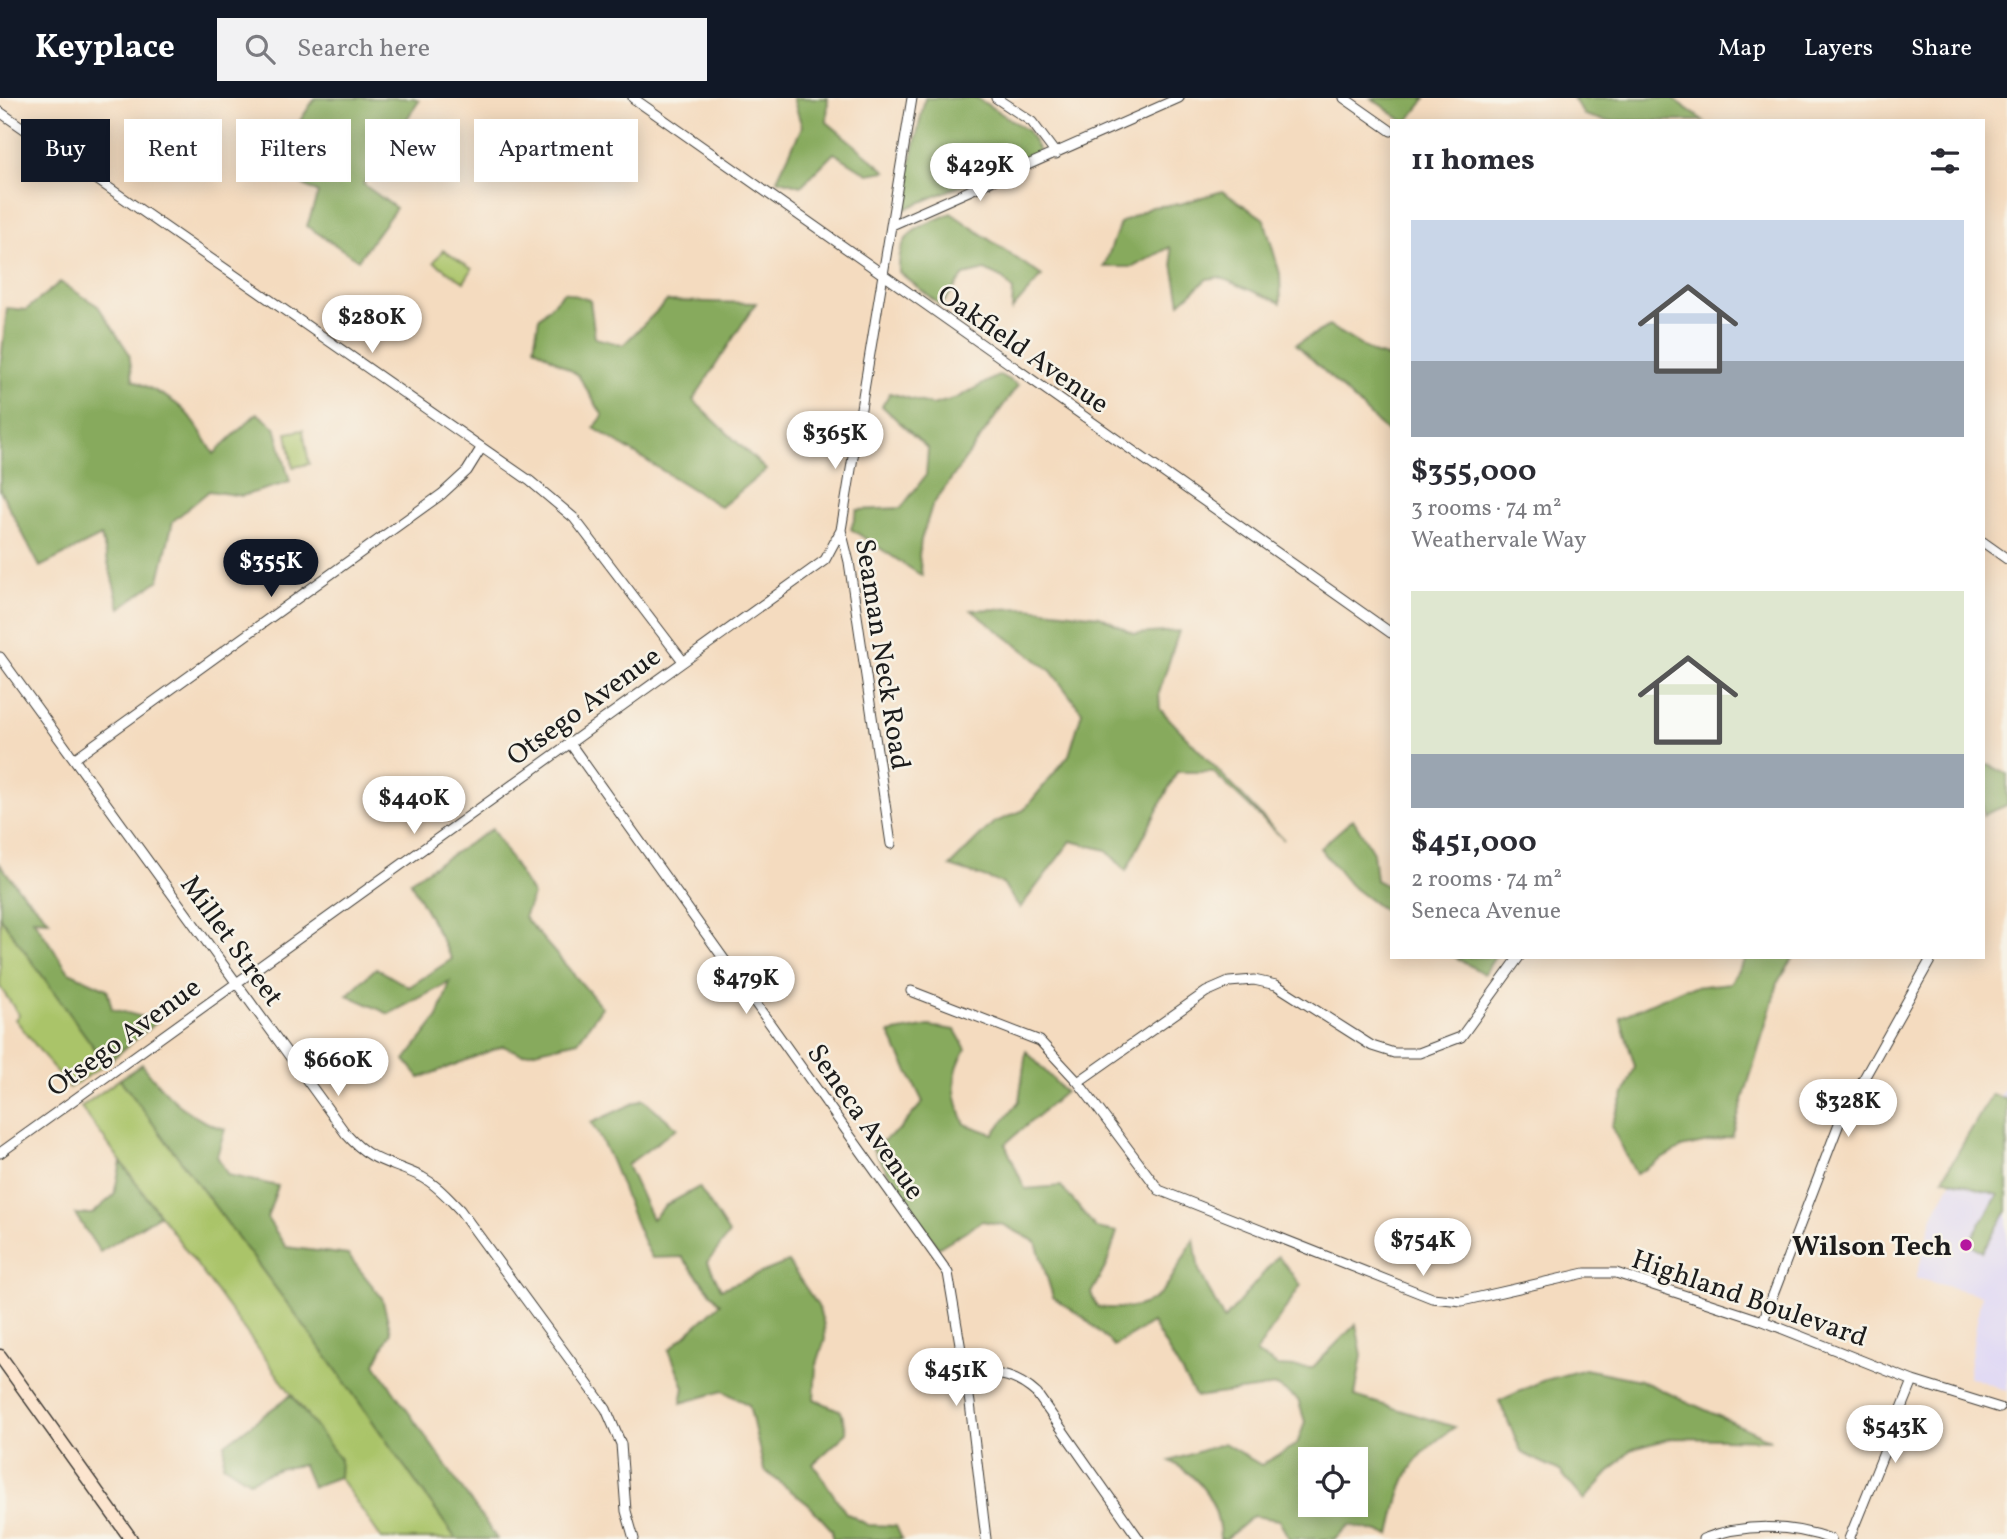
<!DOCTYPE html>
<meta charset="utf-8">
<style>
:root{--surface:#fff;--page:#f2f2f3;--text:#2b2b33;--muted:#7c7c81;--accent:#111827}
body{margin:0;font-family:Vollkorn,serif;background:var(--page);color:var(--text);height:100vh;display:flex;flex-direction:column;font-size:26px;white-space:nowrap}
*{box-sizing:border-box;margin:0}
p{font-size:23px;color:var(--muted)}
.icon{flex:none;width:38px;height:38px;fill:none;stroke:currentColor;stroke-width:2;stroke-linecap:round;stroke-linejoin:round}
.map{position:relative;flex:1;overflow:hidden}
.sheet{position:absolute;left:1390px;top:21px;width:595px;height:840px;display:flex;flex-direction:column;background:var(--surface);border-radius:0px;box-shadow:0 4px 18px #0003}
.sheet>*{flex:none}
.top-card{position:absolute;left:21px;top:21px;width:665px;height:63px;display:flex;gap:14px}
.fabs{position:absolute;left:1298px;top:1349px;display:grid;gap:14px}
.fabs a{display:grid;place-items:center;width:70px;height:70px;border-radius:0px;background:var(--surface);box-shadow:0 4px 18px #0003;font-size:35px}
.price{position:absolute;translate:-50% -60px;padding:0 16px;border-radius:24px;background:#fff;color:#222;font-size:23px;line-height:46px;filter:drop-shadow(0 2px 4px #0008)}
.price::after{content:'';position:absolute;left:50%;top:42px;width:21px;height:16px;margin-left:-10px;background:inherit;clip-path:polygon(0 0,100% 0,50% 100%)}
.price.active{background:var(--accent);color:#fff}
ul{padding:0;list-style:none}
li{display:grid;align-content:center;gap:14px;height:371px;padding:0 21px}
li span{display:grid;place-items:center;height:217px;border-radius:0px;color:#555}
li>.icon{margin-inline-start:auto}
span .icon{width:126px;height:126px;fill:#fffc;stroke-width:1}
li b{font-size:30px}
h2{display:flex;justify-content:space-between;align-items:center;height:84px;padding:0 21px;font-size:30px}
.chip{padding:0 24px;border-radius:0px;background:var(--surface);box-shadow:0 4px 18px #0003;font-size:24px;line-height:63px}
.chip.active{background:var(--accent);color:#fff}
header{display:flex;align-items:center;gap:42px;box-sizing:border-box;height:98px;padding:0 35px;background:var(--accent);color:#fff}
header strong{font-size:33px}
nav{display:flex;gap:38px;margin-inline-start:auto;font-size:24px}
.search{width:490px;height:63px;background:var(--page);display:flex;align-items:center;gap:18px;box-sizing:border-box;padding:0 24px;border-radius:0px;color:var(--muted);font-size:26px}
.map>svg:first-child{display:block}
</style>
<header>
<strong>Keyplace</strong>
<div class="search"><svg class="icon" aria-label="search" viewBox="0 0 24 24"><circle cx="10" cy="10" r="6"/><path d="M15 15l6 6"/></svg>Search here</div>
<nav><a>Map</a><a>Layers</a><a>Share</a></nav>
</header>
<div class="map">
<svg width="2007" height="1441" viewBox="0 0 2007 1441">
<rect width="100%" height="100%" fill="#f7f3e8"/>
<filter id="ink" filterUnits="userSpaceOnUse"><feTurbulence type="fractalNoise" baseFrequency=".0143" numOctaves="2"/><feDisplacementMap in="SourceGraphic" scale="14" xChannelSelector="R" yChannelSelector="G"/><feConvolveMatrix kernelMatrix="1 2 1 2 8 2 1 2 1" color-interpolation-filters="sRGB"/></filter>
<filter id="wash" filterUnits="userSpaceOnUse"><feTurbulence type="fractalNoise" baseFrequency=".00686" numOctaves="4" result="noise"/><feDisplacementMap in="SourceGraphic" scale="28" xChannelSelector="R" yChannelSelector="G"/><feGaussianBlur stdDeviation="1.57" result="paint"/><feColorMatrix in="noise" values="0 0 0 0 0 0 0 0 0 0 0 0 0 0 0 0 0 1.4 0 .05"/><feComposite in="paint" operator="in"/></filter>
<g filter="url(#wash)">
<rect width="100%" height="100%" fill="#f4dbbf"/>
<path fill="#ddd5f6" d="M2007,985V1293L1968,1278L1981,1197L1916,1180L1934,1115Z"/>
<path fill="#aac469" stroke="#637042" stroke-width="2" d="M443,152L472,171L464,184L434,164Z
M303,332L309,366L293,369L287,335Z
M0,819L106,966L69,990L15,921L19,917L0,889Z
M120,981L330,1263L456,1441H382L339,1379V1361L81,1009Z"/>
<path fill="#87aa5d" stroke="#52633c" stroke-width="2" fill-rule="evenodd" d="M315,0H414L419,3L363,86L396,110L358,162L307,128L318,95L281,74L292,35Z
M793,0H828L827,24L886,73L868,76L834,55L801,88L777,81L802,29Z
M925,0H977L1028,33L1040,54L900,113Z
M1371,0H1426L1408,23H1403Z
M1573,0H1672L1704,23H1605L1584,17Z
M1222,93L1264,121L1280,176L1281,205L1219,179L1207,181L1180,205L1170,149L1133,169H1104L1120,125L1151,109L1180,106Z
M951,115L1042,178L1012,212L1013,192L1003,181L985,172L964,177L941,208L899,174C897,132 919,130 951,115Z
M60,184L98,208L129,255L133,282C182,306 186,308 214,356L257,315L275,329L290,384L242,398L209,393L173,423L159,482L120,510L101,438L40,469L0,392V271L7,210L26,212Z
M564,194L590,202L595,240L623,247L667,203L756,205L693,302L766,372L721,409L594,330L603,318L578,277L534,249L539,220Z
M1329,228L1375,256L1391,260V338L1296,246Z
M1000,277L1018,287L932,408L921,442L919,458L922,478L851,431L857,412L901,410L926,377L928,351L882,308L890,295L932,307L957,300Z
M1026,510L1100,518L1134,536L1179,533L1159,595L1160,611L1284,742L1213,674H1177L1126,773L1106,752L1071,743L1020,810L1002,785L950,768L993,725L1024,712L1069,657L1082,614L1051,573L971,512Z
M1989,667L2007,676V707L1983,717V668Z
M1353,721L1373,754L1376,782L1391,790V818L1350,787L1320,750Z
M492,731L533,797L524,819L602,909L578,943L522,956L503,948L420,980L405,962L438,919L450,884L389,916L347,897L376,870L409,889L452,861L410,783Z
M0,766L19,791L49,822L33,821L69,874L107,891L112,911L158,923L106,966L0,819Z
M1455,859H1495L1484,876Z
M1747,859H1794L1779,882L1732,1039L1681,1050L1636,1076L1611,1028L1635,969L1620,919L1685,890L1730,885Z
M929,928L955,932L966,951C949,978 953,999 965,1026L993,1036L1019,1003L1026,953L1065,994L1005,1046L1025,1091L1061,1088L1096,1130L1117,1134L1106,1168L1091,1195L1097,1209C1162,1217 1165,1190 1194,1141L1199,1172L1224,1222L1278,1158L1301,1187L1256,1255L1278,1268L1312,1270L1356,1226L1362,1257L1355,1298L1455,1329C1405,1363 1403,1380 1390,1437L1350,1427L1334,1441H1289L1279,1422L1253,1418L1226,1441H1220C1219,1405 1202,1380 1170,1363L1224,1345L1261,1367L1297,1346L1305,1324L1298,1302L1277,1288L1196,1299L1152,1225L1114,1248L1084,1220L1053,1199L1036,1144L1004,1127L982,1123L938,1150L872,1050L900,1031L923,1004L889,935ZM1311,1362H1356V1407H1311Z
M142,966C164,995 189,1022 225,1031L217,1058L228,1077L278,1088L267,1120L286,1149L348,1157L382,1200L391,1234L375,1266L497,1441H456L330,1263L120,981Z
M1992,996L2007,1002V1113L1982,1154L1969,1144L1998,1097L1943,1080Z
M643,1001L677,1030L627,1067L652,1121L666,1107L699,1089L729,1136L708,1164L721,1191L788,1164L818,1208L824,1227L825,1241L816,1269L814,1301L841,1313L847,1335L813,1366L846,1415L868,1427L896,1428L902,1441H832V1432L809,1407L764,1372L749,1307L723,1293L681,1305L684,1289L669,1252L720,1206L682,1159L652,1160C627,1116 619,1067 591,1025Z
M121,1064L159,1117L100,1154L75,1116H92L114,1097Z
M1585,1271L1640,1282L1771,1342L1672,1340L1630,1352L1584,1402L1560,1373L1522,1355L1499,1303L1542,1283Z
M291,1297L340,1361L339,1379L312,1389L303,1367L282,1370L249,1383L223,1366L225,1346Z"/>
</g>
<g filter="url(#ink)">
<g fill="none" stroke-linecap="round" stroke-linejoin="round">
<defs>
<path id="street" d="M633,0L1391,535
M996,0L1032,24L1056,56
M1344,0L1391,33
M0,14L530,383L574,420L683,563
M892,127L1179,0
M1983,444L2007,461
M0,559L346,1036C373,1066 389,1063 422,1079C437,1087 448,1100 460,1112L606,1311L621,1346L626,1413L634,1441
M569,644L948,1175L970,1305L986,1441
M74,661L442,396L467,373L480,352
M891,746L849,464L841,432L912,0
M911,893L1040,943L1078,984L1159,1092L1432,1200L1462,1203L1585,1175H1616L1763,1223L1913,1283L2000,1310
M1078,984L1206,894L1229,884L1254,882L1276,887L1372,948L1394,955H1419L1461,939L1519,859
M0,1055L825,462L841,432
M1763,1223L1840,1023L1932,859
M965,1274C996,1276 1013,1274 1037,1296L1139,1441
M1703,1441C1744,1425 1790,1426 1831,1441
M1849,1441L1913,1283"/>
<path id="secondary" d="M0,1258L131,1441"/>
</defs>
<use href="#street" stroke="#3c3934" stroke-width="11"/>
<use href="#secondary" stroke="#3c3934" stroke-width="15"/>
<use href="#street" stroke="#fff" stroke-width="9"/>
<use href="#secondary" stroke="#fce5cf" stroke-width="12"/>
</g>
</g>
<circle fill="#b5179e" stroke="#f7f3e8" stroke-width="2.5" cx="1966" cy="1147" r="7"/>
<g text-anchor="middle" stroke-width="5" stroke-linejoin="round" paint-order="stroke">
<g font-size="28" fill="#1c1c1c" stroke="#f7f3e8">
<text transform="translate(1024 250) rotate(35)" y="10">Oakfield Avenue</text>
<text transform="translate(884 556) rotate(81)" y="10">Seaman Neck Road</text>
<text transform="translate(583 607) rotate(-36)" y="10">Otsego Avenue</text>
<text transform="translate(233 842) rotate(54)" y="10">Millet Street</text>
<text transform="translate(123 938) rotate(-36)" y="10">Otsego Avenue</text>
<text transform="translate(867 1023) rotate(55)" y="10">Seneca Avenue</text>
<text transform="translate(1750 1199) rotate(19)" y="10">Highland Boulevard</text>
</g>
<g font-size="28" font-weight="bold" fill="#1c1c1c" stroke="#f7f3e8" text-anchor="end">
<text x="1952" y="1157">Wilson Tech</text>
</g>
</g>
</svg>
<div class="fabs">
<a><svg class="icon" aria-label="locate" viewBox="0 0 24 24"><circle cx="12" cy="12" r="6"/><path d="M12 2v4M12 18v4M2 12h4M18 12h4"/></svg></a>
</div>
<b class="price" style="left:980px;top:105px">$429K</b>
<b class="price" style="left:372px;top:257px">$280K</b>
<b class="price" style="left:835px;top:373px">$365K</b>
<b class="price active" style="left:271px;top:501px">$355K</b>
<b class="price" style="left:414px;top:738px">$440K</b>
<b class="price" style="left:746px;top:918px">$479K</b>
<b class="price" style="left:338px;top:1000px">$660K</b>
<b class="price" style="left:1848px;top:1041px">$328K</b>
<b class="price" style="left:1423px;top:1180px">$754K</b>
<b class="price" style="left:956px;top:1310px">$451K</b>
<b class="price" style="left:1895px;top:1367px">$543K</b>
<div class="top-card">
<a class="chip active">Buy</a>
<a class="chip">Rent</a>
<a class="chip">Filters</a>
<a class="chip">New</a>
<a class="chip">Apartment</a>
</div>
<section class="sheet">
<h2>11 homes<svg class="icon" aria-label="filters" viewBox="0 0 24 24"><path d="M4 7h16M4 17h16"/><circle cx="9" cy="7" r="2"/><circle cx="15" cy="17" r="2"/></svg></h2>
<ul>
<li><span style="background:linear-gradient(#c9d6e8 65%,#9aa5b1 0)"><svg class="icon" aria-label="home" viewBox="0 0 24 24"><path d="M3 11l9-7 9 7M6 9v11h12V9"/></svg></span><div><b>$355,000</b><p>3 rooms · 74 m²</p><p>Weathervale Way</p></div></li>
<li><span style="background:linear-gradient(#dfe7d0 75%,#9aa5b1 0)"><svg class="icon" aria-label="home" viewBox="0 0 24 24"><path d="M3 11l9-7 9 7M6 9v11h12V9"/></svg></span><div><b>$451,000</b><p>2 rooms · 74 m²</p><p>Seneca Avenue</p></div></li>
</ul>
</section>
</div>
